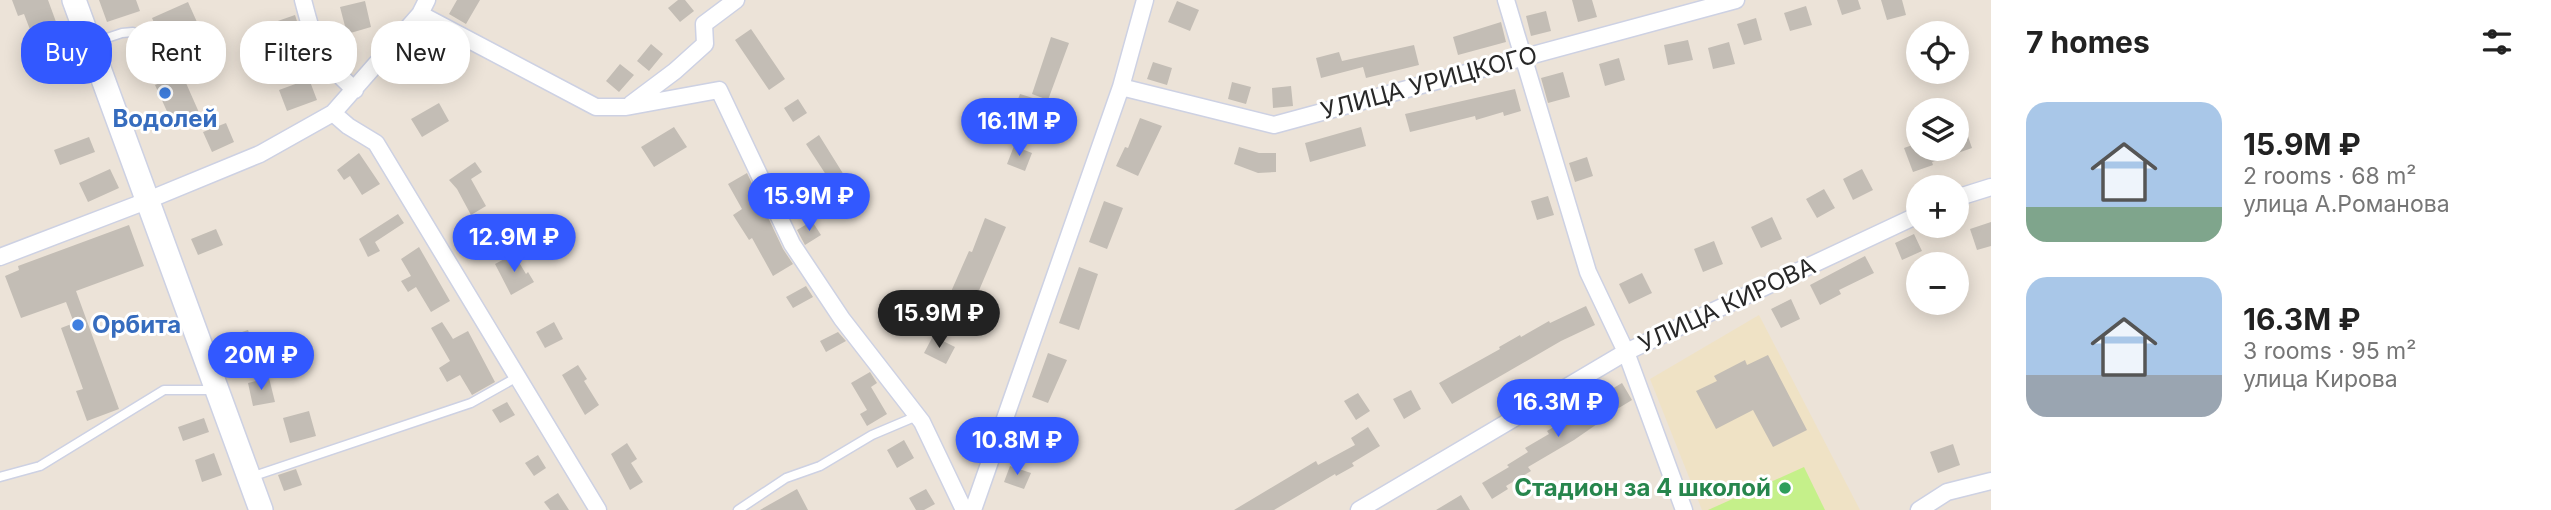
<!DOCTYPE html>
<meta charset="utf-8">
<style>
:root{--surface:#fff;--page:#f2f2f2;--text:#222;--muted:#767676;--accent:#3258ff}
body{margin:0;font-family:Inter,sans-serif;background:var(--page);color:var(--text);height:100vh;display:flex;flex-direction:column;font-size:26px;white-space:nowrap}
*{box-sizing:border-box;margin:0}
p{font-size:23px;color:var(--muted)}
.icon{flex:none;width:38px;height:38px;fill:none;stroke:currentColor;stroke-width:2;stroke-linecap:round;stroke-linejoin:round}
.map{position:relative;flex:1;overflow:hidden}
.side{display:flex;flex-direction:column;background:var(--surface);width:560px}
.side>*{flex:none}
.guide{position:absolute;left:21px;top:21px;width:665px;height:63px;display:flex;gap:14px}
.fabs{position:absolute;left:1906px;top:21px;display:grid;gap:14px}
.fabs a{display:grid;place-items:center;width:63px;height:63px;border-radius:50%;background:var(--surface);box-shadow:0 4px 18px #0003;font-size:35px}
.price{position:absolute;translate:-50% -60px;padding:0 16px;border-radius:24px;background:var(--accent);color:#fff;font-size:23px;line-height:46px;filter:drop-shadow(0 2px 4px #0008)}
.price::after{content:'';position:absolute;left:50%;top:42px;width:21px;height:16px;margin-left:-10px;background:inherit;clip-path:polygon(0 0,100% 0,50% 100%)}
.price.selected{background:#222;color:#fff}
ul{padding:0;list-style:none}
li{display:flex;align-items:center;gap:21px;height:175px;padding:0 35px}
li span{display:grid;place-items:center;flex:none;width:196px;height:140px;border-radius:21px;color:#555}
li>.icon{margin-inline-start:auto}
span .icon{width:84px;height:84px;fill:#fffc;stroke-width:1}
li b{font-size:30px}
h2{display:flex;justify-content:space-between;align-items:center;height:84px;padding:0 35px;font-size:30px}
.tag{padding:0 24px;border-radius:28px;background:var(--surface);box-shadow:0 4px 18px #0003;font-size:24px;line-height:63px}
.tag.selected{background:var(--accent);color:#fff}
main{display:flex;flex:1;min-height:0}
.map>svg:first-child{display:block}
</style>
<main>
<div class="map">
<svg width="1991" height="510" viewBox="0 0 1991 510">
<rect width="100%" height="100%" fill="#ece3d8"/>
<path fill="#efe2c5" d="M1759,315L1860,510H1702L1650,379Z"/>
<path fill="#c5f08a" d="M1804,467L1825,510H1708Z"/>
<path fill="#c3bdb5" d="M12,0H48L59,30L34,40L24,14L18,16Z
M99,0H136L140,11L107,22Z
M457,0H480L466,24L449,14Z
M678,0H685L694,11L680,22L668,8Z
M1572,0H1592L1597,17L1578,22Z
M1837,0H1858L1861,9L1842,15Z
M1881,0H1902L1906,15L1887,20Z
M365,1L371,27L347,34L340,7Z
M1177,1L1199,10L1190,31L1168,22Z
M188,2L209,49L173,65L152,18Z
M1806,6L1812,25L1790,31L1784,13Z
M1546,11L1551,31L1531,36L1526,16Z
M295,15L302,37L280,45L272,23Z
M1756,18L1762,40L1744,45L1737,24Z
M1501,22L1506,42L1458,55L1453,37Z
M751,29L785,79L769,90L735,40Z
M1051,37L1069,43L1048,100L1032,94Z
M1688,40L1693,60L1668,65L1664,45Z
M1729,42L1735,64L1713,69L1708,48Z
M651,44L663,54L649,71L637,61Z
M1414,45L1419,65L1366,78L1363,67L1321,78L1316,58L1339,52L1342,61Z
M72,53L80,75L65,80L57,58Z
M1619,58L1625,80L1605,86L1599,64Z
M1153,62L1172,68L1167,85L1147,79Z
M620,64L634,75L619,92L606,81Z
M1563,72L1570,97L1548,103L1541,78Z
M182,74L201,117L175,129L155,85Z
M309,79L317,100L287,111L279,90Z
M1232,82L1251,87L1246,104L1228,99Z
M1291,86L1293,106L1273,108L1272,88Z
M1515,89L1521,111L1504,116L1503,112L1476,120L1475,116L1410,132L1405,114Z
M1020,94L1036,99L1030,115L1014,109Z
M798,99L807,113L793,122L784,108Z
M439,103L449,121L422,137L411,119Z
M1956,108H1958L1972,148L1932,162L1933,165L1913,172L1904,148L1918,143V149H1956Z
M1140,118L1162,126L1138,176L1116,166L1125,147L1128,148Z
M226,123L234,142L212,152L203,132Z
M674,127L687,147L654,167L641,147Z
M1361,127L1366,146L1310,162L1305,143Z
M819,135L857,196L845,204L806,144Z
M89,137L95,152L60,165L54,150Z
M1014,146L1032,153L1025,171L1007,164Z
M1239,147L1259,153H1276V172L1258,173L1234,164Z
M359,153L380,184L362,195L350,176L344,180L337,170Z
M1587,157L1593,176L1575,182L1569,163Z
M475,162L482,172L471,179L486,206L471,215L457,189L449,180Z
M110,169L119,188L88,202L79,183Z
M1862,169L1873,190L1853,200L1843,179Z
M747,173L783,249L793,264L773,276L752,238L749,240L733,215L742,209L728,184Z
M1824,189L1835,208L1817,218L1806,199Z
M1548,196L1554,215L1537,220L1531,201Z
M1104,201L1123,208L1107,249L1089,242Z
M398,214L404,223L375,242L380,251L368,257L359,239Z
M1772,217L1782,239L1761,248L1751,227Z
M985,218L1006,227L969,314L946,303L969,251L972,252Z
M812,221L821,235L805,245L797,230Z
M1991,222V246L1977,250L1970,229Z
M129,225L144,266L76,291L119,409L87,421L76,391L83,389L61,328L74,323L66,302L21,318L5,276L19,270L18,266Z
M216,229L223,245L198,255L191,239Z
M1914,234L1922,251L1902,260L1895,243Z
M1714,241L1723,264L1703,272L1694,249Z
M419,247L450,301L431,312L416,287L408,292L401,281L411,276L401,259Z
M514,254L526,274L528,272L534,282L511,295L495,264Z
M1865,256L1874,273L1839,290L1841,294L1820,305L1810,285Z
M1079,267L1098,274L1079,330L1059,323Z
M1642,273L1652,293L1629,304L1619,284Z
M806,286L813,297L793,308L786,297Z
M1791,299L1800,319L1781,328L1771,309Z
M1586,306L1595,325L1561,341L1452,404L1439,383L1500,349L1499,347L1520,335L1521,337L1549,321L1550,323Z
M442,322L453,339L468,331L495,382L472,395L460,375L447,382L439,368L450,361L431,328Z
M554,322L563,339L545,348L536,332Z
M248,330L254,346L233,353L227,337Z
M838,332L846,341L826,352L820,341Z
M933,336L955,347L946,364L924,353Z
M1048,353L1067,360L1048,403L1032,397Z
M1768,355L1807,430L1773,447L1753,410L1716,429L1696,391L1717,381L1714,376L1745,360L1747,365Z
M578,365L587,379L584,381L599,405L585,415L562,375Z
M870,372L877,383L871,387L887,414L867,426L860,414L867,410L851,383Z
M269,378L275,402L253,406L248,383Z
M1622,383L1632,400L1599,420L1600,422L1574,440L1528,467L1531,471L1506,486L1508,489L1492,499L1482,483L1509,467L1507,465L1528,452L1525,448L1549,434L1547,431L1607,395L1605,393Z
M1411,390L1421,409L1404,419L1393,399Z
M1358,393L1370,411L1356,420L1344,401Z
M507,402L515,415L500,423L492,410Z
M309,411L316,436L290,443L283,418Z
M204,418L209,432L183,441L178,427Z
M1368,427L1380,446L1352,463L1354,466L1336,476L1335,474L1274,510H1234L1316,461L1318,465L1355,445L1351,438Z
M904,440L914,458L897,468L887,450Z
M627,443L637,459L631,463L643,482L630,490L611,454Z
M1953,444L1960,465L1938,473L1930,452Z
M214,453L222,475L202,482L195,460Z
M538,455L546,468L534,476L525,463Z
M1010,466L1031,473L1024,489L1004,482Z
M296,469L302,485L284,491L278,475Z
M797,489L808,510H760Z
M926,489L935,504L924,510H916L909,498Z
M558,493L569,510H550L544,502Z
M1461,495L1470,510H1436Z"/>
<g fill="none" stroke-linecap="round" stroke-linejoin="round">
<defs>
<path id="lane" d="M92,43L122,33L133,32L140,40L149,65
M0,477L40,466L164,390H205L215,387
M251,477L471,403L519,376
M738,510L786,478L820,466L872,435L917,416"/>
<path id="street" d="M303,0C315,46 319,58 355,90
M1506,0L1588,272L1626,352L1684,510
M420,14L596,107H626L719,90L792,244L842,319L922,422L964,510
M1121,87L1274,125L1736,0
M631,104L675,71L705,44L704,24L736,0
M333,113L348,126L376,143L598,510
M1956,198L1991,187
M0,257L136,205L260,154L333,113L420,14L427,0
M973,510L1121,87L1145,0
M1359,510L1626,352L1918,215
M1919,510L1947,492L1991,481"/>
<path id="secondary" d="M74,0L261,510"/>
</defs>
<use href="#lane" stroke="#cdd1e3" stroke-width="11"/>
<use href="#street" stroke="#cdd1e3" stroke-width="19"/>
<use href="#secondary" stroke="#cdd1e3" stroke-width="26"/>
<use href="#lane" stroke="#fff" stroke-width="8"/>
<use href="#street" stroke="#fff" stroke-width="16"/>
<use href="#secondary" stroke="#fff" stroke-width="23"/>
</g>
<g fill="#3f7fe0" stroke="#fff" stroke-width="2.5">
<circle cx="165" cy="93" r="7"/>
<circle cx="78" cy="325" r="7"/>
</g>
<circle fill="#2e9e5b" stroke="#fff" stroke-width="2.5" cx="1785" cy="488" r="7"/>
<g text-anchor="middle" stroke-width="6" stroke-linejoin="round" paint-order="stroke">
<g font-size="24" fill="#282828" stroke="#fff">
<text transform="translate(1429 83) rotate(-15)" y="8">УЛИЦА УРИЦКОГО</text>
<text transform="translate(1727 305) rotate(-25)" y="8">УЛИЦА КИРОВА</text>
</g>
<g font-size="24" font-weight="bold" fill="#366cbe" stroke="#fff">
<text x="165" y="127">Водолей</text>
<text x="92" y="333" text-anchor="start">Орбита</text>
</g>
<g font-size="24" font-weight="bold" fill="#27864d" stroke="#fff" text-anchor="end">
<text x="1771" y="496">Стадион за 4 школой</text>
</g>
</g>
</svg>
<div class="fabs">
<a><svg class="icon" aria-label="locate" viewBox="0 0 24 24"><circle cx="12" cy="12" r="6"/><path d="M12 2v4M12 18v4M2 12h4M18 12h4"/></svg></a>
<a><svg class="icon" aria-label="layers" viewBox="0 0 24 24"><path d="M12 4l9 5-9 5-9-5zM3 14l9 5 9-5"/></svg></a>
<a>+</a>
<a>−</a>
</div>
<b class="price" style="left:1019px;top:158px">16.1M ₽</b>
<b class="price" style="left:809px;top:233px">15.9M ₽</b>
<b class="price" style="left:514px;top:274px">12.9M ₽</b>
<b class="price selected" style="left:939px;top:350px">15.9M ₽</b>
<b class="price" style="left:261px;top:392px">20M ₽</b>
<b class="price" style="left:1558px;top:439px">16.3M ₽</b>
<b class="price" style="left:1017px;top:477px">10.8M ₽</b>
<div class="guide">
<a class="tag selected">Buy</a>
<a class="tag">Rent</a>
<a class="tag">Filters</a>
<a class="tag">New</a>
</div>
</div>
<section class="side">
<h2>7 homes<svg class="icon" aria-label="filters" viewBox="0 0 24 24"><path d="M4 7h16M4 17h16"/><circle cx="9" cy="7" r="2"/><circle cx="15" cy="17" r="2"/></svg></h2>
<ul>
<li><span style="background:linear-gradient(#a9c7e8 75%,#7fa58c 0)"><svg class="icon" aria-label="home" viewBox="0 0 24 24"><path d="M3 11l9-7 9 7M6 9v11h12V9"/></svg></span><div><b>15.9M ₽</b><p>2 rooms · 68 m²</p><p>улица А.Романова</p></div></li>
<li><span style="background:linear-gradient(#a9c7e8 70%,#9aa5b1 0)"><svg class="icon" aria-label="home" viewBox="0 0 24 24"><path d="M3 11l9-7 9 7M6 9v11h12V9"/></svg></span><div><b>16.3M ₽</b><p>3 rooms · 95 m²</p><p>улица Кирова</p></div></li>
</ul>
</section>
</main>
